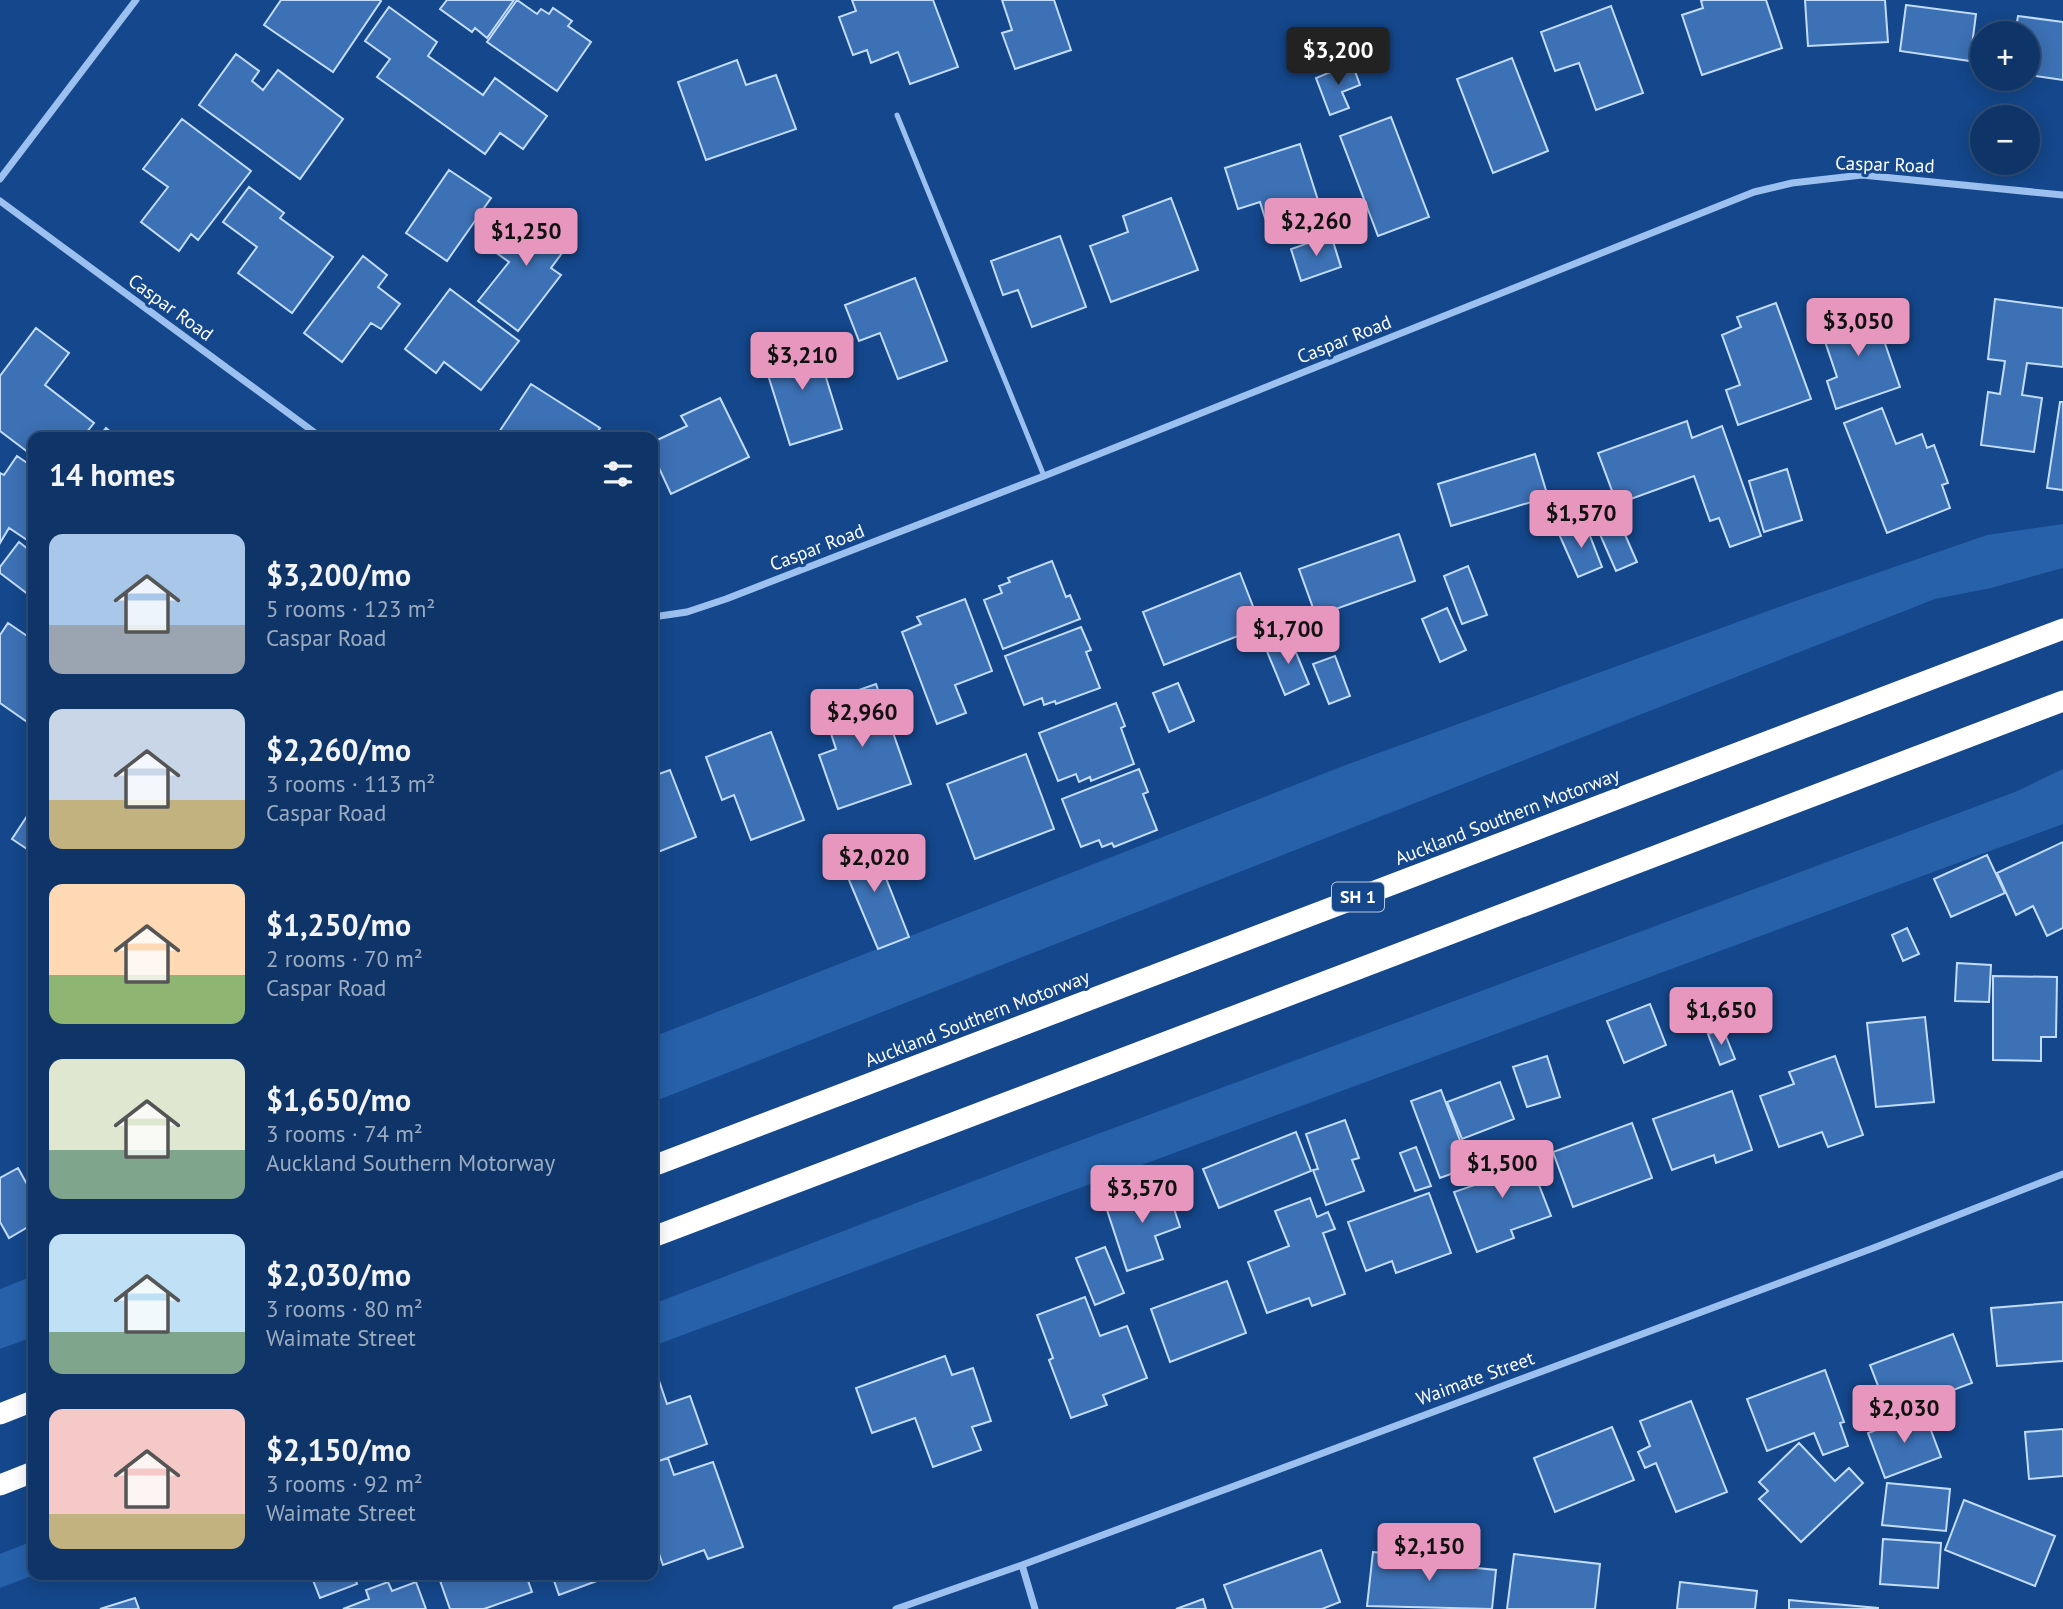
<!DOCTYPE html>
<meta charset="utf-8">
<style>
:root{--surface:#0f3568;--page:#183d6e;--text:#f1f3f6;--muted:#9babc0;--line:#2f507c;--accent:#e797bd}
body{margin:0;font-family:"PT Sans",sans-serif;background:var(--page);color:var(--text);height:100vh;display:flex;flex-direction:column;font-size:26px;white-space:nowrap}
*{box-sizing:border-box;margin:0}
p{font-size:23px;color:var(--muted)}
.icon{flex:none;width:38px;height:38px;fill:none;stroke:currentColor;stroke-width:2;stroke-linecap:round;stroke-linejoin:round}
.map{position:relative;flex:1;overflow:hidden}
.drawer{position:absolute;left:28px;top:432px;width:630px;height:1148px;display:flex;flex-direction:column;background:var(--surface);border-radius:14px;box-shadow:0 4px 18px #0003,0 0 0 2px var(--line)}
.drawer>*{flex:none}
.tools{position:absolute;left:1970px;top:21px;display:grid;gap:14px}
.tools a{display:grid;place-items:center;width:70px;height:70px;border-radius:50%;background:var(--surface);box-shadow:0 4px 18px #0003,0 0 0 2px var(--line);font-size:35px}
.price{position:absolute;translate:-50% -60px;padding:0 16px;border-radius:7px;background:var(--accent);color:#111;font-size:23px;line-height:46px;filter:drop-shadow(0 2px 4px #0008)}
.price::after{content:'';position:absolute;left:50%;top:42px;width:21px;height:16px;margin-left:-10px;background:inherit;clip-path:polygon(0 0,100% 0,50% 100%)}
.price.current{background:#222;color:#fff}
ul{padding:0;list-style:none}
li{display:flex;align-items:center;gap:21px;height:175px;padding:0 21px}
li span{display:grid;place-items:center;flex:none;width:196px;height:140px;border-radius:14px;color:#555}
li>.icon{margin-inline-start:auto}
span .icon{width:84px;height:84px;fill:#fffc;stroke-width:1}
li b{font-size:30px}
h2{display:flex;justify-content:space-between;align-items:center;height:84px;padding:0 21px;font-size:30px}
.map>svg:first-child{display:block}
</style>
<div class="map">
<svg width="2063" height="1609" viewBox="0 0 2063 1609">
<rect width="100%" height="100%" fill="#14478b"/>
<path fill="#2661aa" d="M2063,524V568L1991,588L1935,599L653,1102V1037L1343,766L1787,604L1987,535Z
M2063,769V824L653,1346V1304L1052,1151L2015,792Z
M33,1276V1337L0,1349V1289Z
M33,1541L34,1575L0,1588V1554Z"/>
<path fill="#3c71b5" stroke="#c2dcfc" stroke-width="2" d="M281,0H380L381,1L333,72L264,25Z
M447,0H514L487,38L475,28L472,32L440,9Z
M517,0L537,14L541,9L549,14L553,8L572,21L568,26L591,42L557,91L487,42Z
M852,0H933L958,67L910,84L898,52L871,63L867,50L853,55L839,17L856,11Z
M1002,0H1054L1071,50L1015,69L1002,33L1012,30Z
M1766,0L1782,48L1702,75L1682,15L1703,8L1701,1L1704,0Z
M1805,0H1885L1888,42L1808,46Z
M1906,5L1976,14L1970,61L1900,51Z
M1611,6L1643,93L1596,110L1579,63L1555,71L1541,32Z
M389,7L437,42L428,56L483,95L495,78L547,116L523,149L500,133L485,154L377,77L390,59L365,41Z
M2018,16L2063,22V80L2028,75V33H2015Z
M236,54L259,71L252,81L263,90L278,70L343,119L300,179L199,105Z
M1512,58L1548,151L1493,173L1457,79Z
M737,60L746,85L776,75L796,129L706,160L678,82Z
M1352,63L1360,85L1342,92L1349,108L1330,115L1316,78Z
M1391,117L1429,217L1378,236L1340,136Z
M182,119L251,171L198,240L191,234L179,251L141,222L168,187L143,169Z
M1300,144L1326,225L1273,243L1260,202L1238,209L1225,168Z
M449,170L491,198L447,261L406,233Z
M249,187L284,213L280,218L333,257L292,313L238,273L257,247L223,222Z
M1171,198L1198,270L1111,302L1090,246L1128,232L1123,216Z
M547,211L576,234L551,268L561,275L518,331L478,301L509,262L491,249L514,218L531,231Z
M1331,235L1341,267L1301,281L1291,249Z
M1060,236L1086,307L1032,327L1018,290L1003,295L991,261Z
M363,256L387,275L378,287L400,304L381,329L371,323L342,362L304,333Z
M915,278L947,361L898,379L880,333L859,341L845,305Z
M450,289L519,341L481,390L444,362L436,373L405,349Z
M1995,299L2063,308V367L2027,363L2022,395L2042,398L2034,452L1981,445L1988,392L2000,394L2005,361L1988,359Z
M1776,303L1811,399L1738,425L1726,390L1740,385L1722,335L1741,327L1737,317Z
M1872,306L1900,387L1836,409L1827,381L1837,377L1819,324Z
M36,328L69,353L45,385L94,423L82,438H33V456L0,431V376Z
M814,339L842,429L790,445L762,356Z
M531,384L600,428L593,438H507L499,432Z
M720,398L749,457L671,494L653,455V442L687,426L681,416Z
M2060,402H2063V490L2047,488Z
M1882,408L1896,444L1922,434L1927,448L1934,445L1948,483L1942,485L1950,508L1887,533L1844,423Z
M1687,421L1692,438L1722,426L1761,536L1730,547L1719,518L1710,521L1694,476L1617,504L1598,453Z
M106,428L118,438H98Z
M1535,454L1548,497L1451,526L1438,484Z
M17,456L33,467V544L9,528L0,543V473L4,475Z
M1787,469L1802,520L1764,532L1749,481Z
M1616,514L1637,562L1616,571L1595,523Z
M1585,523L1602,567L1578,577L1559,534Z
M1399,534L1415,581L1316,616L1299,569Z
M19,542L33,553V598L0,573V567Z
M1052,561L1066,597L1070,595L1080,619L1003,649L984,600L1002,593L999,586L1010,582L1008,578Z
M1468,566L1487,615L1462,624L1444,576Z
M1240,573L1261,627L1164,665L1143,612Z
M965,599L992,671L955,685L966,713L937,724L902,632L921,624L917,617Z
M1447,608L1466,650L1440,662L1422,619Z
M8,623L33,640V726L0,703V635Z
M1081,627L1091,650L1086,652L1100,688L1056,704L1055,701L1044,705L1042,698L1024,705L1005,656Z
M1290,638L1309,684L1285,695L1266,649Z
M1335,656L1350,696L1329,704L1313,664Z
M1178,683L1194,721L1169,732L1153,693Z
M876,684L911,784L838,809L819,755L836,749L821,703Z
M1116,703L1125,726L1121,728L1134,764L1091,781L1090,777L1079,782L1076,774L1058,781L1039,733Z
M771,732L804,820L751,840L734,795L722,800L706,757Z
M1026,754L1054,829L975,859L947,784Z
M1139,769L1148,792L1143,794L1157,830L1114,847L1112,843L1102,847L1099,840L1081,847L1062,799Z
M670,770L696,837L653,854V776Z
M33,807V853L12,839Z
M871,840L909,937L878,949L838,854Z
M2063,842V928L2047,936L2033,906L2016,915L1997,873Z
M1987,855L2005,893L1951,917L1934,879Z
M1907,928L1919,954L1903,961L1892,935Z
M1957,963L1991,965L1989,1002L1955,1001Z
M1993,976L2057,977L2056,1037H2041V1061L1993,1060Z
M1650,1004L1666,1045L1624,1063L1607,1021Z
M1925,1017L1934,1102L1876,1107L1867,1023Z
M1723,1029L1735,1059L1720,1065L1708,1034Z
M1547,1056L1560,1097L1527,1107L1513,1067Z
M1835,1056L1863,1135L1828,1147L1822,1132L1779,1147L1760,1096L1794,1084L1789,1072Z
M1500,1082L1514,1119L1462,1139L1447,1102Z
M1441,1090L1470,1167L1440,1178L1411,1101Z
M1732,1091L1752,1150L1716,1163L1714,1155L1672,1170L1653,1119Z
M1345,1120L1359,1158L1352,1160L1364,1191L1326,1205L1313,1170L1318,1169L1306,1134Z
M1632,1123L1652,1178L1573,1207L1553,1152Z
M1296,1132L1311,1171L1219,1208L1203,1169Z
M1416,1147L1431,1186L1415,1191L1400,1153Z
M1525,1149L1551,1216L1511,1230L1514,1238L1477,1252L1454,1192L1481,1183L1475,1167Z
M18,1168L33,1195V1224L9,1238L0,1222V1178Z
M1166,1184L1180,1227L1155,1236L1163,1259L1127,1271L1105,1204Z
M1429,1193L1451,1253L1396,1273L1392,1261L1366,1271L1348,1222Z
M1310,1198L1317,1217L1328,1212L1335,1229L1323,1233L1345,1294L1312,1306L1309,1298L1267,1313L1248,1262L1289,1246L1275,1211Z
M1105,1247L1124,1293L1095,1305L1076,1258Z
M1227,1281L1246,1333L1170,1362L1151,1309Z
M1085,1297L1100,1336L1127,1326L1147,1378L1103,1395L1107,1405L1071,1418L1049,1360L1053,1358L1037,1315Z
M2063,1302V1361L1997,1366L1991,1308Z
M1953,1334L1972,1383L1889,1414L1870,1365Z
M945,1356L952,1375L973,1368L991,1421L972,1427L981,1450L933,1467L915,1418L872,1433L856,1388Z
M654,1366L667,1404L690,1396L707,1444L653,1463Z
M1825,1370L1844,1422L1840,1423L1848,1446L1823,1455L1814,1433L1767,1451L1747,1399Z
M1691,1401L1727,1492L1676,1512L1656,1463L1645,1468L1638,1452L1650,1446L1640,1421Z
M1924,1412L1941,1457L1885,1478L1868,1433Z
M1612,1427L1634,1480L1555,1512L1534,1458Z
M2063,1429V1476L2029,1479L2025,1432Z
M1799,1443L1835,1481L1849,1468L1863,1483L1801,1542L1759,1499L1768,1491L1759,1482Z
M668,1458L674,1475L713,1462L743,1547L708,1559L704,1550L663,1565L653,1537V1508L658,1506L653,1491V1463Z
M1887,1483L1950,1489L1946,1531L1882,1525Z
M1964,1500L2055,1536L2035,1586L1945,1550Z
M1883,1539L1941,1543L1938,1588L1880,1584Z
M1321,1550L1340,1602L1322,1609H1233L1224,1585Z
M1373,1552L1478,1563L1477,1568L1496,1570L1492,1609L1367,1606Z
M1514,1554L1600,1564L1595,1609H1507Z
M311,1575H354L357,1584L320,1598Z
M438,1575H526L532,1592L484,1609H450Z
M552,1575H613L559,1595Z
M388,1582L392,1591L416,1582L426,1609H343L369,1599L366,1590Z
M1680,1582L1757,1591L1755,1609H1677Z
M135,1598L139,1609H100Z
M1203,1599L1206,1609H1176Z
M1789,1600L1878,1608V1609H1789Z"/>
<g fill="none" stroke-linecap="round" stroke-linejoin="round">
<path stroke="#9cc1f0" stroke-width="5" d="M897,115L1044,476"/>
<path stroke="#9cc1f0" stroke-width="7" d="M0,179L136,0
M0,201L322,438
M653,617L687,612L726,599L1044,476L1754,192L1792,183L1862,175L2063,195
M1022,1565L1035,1609
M896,1609L1022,1565L1876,1247L2063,1174"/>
<path stroke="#fff" stroke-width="21" d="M653,1166L2063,629
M653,1237L2063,701
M0,1414L33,1401
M0,1485L33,1472"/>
</g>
<g text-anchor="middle" stroke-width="6" stroke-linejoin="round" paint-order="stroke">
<rect fill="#14478b" stroke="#b8c8dc" stroke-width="2" x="1332" y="882.5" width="52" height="29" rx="5"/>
<g font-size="18" font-weight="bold" fill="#fff">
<text x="1358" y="903">SH 1</text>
</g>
<g font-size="19" fill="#fff" stroke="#14478b">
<text transform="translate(1885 164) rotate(2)" y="7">Caspar Road</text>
<text transform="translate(171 307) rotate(36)" y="7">Caspar Road</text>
<text transform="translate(1344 339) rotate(-22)" y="7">Caspar Road</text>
<text transform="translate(817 547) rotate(-21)" y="7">Caspar Road</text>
<text transform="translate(1507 816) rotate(-21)" y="7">Auckland Southern Motorway</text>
<text transform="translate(977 1018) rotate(-21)" y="7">Auckland Southern Motorway</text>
<text transform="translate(1475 1378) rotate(-20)" y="7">Waimate Street</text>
</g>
</g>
</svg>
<div class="tools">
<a>+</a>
<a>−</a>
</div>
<b class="price current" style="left:1338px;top:87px">$3,200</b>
<b class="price" style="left:1316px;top:258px">$2,260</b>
<b class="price" style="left:526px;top:268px">$1,250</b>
<b class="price" style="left:1858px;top:358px">$3,050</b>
<b class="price" style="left:802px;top:392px">$3,210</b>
<b class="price" style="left:1581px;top:550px">$1,570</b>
<b class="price" style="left:1288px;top:666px">$1,700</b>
<b class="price" style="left:862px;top:749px">$2,960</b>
<b class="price" style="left:874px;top:894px">$2,020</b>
<b class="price" style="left:1721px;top:1047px">$1,650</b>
<b class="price" style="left:1502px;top:1200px">$1,500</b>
<b class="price" style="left:1142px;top:1225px">$3,570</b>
<b class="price" style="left:1904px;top:1445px">$2,030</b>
<b class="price" style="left:1429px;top:1583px">$2,150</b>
<section class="drawer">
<h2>14 homes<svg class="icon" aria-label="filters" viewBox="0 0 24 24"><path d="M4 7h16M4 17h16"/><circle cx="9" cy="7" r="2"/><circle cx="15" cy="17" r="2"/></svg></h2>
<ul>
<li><span style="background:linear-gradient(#a9c7e8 65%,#9aa5b1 0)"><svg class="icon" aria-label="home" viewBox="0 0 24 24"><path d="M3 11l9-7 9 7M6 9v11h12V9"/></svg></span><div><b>$3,200/mo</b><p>5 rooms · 123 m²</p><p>Caspar Road</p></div></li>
<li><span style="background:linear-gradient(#c9d6e8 65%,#c2b280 0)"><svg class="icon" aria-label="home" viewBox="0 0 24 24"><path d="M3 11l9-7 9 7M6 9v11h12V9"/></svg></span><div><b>$2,260/mo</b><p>3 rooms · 113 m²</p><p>Caspar Road</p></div></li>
<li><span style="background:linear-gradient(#ffd9b3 65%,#8fb573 0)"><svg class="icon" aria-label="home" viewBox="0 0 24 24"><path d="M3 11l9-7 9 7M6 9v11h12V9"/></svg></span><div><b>$1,250/mo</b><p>2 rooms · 70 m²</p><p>Caspar Road</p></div></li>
<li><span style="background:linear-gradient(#dfe7d0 65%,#7fa58c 0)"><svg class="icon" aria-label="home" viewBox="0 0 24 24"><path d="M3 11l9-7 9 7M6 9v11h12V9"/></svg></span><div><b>$1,650/mo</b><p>3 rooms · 74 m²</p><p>Auckland Southern Motorway</p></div></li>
<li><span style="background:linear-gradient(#bfe0f5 70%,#7fa58c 0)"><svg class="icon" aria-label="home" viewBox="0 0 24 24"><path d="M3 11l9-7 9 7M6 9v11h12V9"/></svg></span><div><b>$2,030/mo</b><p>3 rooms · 80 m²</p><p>Waimate Street</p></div></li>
<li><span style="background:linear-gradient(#f6c9c9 75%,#c2b280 0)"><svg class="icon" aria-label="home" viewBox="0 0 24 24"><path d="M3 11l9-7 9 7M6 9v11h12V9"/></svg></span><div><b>$2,150/mo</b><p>3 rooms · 92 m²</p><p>Waimate Street</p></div></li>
</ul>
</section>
</div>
